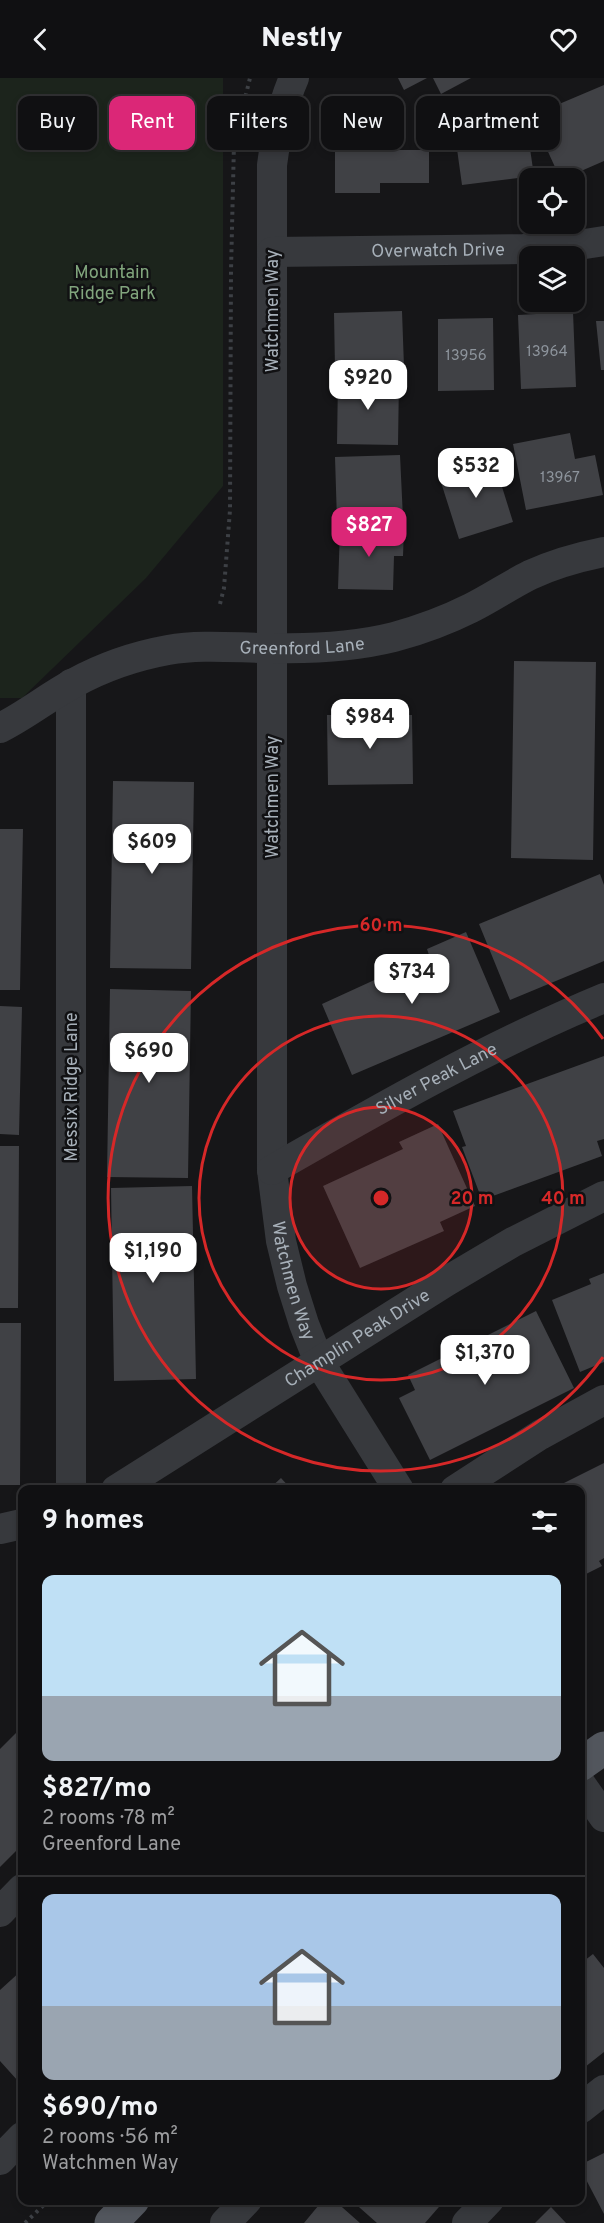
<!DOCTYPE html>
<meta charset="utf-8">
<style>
:root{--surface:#101012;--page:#1e1e20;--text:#f1f3f6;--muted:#9c9d9f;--line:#303032;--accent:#db2777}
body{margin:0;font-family:Overpass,sans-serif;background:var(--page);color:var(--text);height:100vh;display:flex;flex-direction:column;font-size:22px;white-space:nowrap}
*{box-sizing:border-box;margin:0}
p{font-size:20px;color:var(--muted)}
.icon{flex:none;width:33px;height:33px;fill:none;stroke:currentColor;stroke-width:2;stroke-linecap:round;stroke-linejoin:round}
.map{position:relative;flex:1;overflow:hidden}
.drawer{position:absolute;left:18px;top:1407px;width:567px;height:720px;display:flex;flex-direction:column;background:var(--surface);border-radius:12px;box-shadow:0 3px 9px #0003,0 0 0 2px var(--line)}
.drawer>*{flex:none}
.top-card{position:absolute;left:18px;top:18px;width:568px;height:54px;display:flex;gap:12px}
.fabs{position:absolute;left:519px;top:90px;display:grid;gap:12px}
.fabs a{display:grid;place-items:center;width:66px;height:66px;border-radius:12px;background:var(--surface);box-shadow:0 3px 9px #0003,0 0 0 2px var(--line);font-size:30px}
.price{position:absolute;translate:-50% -51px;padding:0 14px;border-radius:12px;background:#fff;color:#222;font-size:20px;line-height:39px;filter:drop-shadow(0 2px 3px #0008)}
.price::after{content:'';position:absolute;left:50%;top:36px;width:18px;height:14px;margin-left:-9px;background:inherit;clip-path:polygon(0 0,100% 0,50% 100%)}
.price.active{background:var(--accent);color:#fff}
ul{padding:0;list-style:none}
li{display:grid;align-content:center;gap:12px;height:318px;padding:0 24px}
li+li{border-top:2px solid var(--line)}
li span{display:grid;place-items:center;height:186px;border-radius:12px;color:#555}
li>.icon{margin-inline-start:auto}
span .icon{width:108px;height:108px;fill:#fffc;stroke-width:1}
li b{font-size:26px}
h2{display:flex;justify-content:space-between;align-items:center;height:72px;padding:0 24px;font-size:26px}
.chip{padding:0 21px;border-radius:12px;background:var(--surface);box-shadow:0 3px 9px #0003,0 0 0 2px var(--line);font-size:21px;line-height:54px}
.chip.active{background:var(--accent);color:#fff}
header{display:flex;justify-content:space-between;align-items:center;height:78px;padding:0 24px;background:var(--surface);font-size:27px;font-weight:800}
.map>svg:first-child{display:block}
</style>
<header><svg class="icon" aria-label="back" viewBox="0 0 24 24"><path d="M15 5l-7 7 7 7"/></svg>Nestly<svg class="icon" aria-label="heart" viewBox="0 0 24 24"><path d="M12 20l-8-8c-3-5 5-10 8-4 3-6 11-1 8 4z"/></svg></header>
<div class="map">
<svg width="604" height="2145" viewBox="0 0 604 2145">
<rect width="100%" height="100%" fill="#161618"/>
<path fill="#1c241c" d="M0,0H223V408L146,500L22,620H0Z"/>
<path fill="#404145" d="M398,0H427L404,12Z
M433,0H471L441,16Z
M604,7V83L565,100H560L544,65L557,59L545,32Z
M361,27H398V72H429V105H380V115H335V50L361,51Z
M526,43L534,98L462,107L457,71L469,70L467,51Z
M402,233L404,289L335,291L334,235Z
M573,234L576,309L521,311L518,237Z
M493,240L494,312L438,313V241Z
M596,243H604V292H601Z
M338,300L399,301L398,367L337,366Z
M570,355L575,381L595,377L603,417L526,432L513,366Z
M400,377L403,440L337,443L335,379Z
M493,380L513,444L459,461L439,398Z
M340,450L404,451L403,478H394L393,512L338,511Z
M514,583L596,584L593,782L511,780Z
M327,637H412L413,706L328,707Z
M113,703L194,704L191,891L110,890Z
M0,751H23L20,912H0Z
M600,796L604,807V883L510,922L479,846Z
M466,854L500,934L352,997L322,926L429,877L427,871Z
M110,911L191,913L188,1100L107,1099Z
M0,928L22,929L19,1057L0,1056Z
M604,978V1061L597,1063L602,1078L482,1122L462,1069L466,1068L453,1033Z
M438,1046L475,1128L440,1144L444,1153L360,1190L323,1108L403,1071L399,1064Z
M0,1068H19L18,1230H0Z
M192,1108L196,1301L114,1303L111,1110Z
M604,1195V1284L580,1294L552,1222L591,1206L589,1201Z
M536,1233L574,1310L430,1382L399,1320L415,1312L408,1297Z
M0,1245H21L20,1407H0Z
M604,1385V1480L599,1483L602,1488L580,1499V1412H550Z
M281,1400L292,1412H268Z
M22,1649V1767L0,1789V1671Z
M593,1876L604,1890V1974L580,1993V1886Z
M22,1892V1999L18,2003L0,1983V1912Z
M604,2075V2136L580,2090V2087Z
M323,2122H334L360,2145H304Z
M351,2122H445L425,2145H377Z
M551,2129L566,2145H535Z"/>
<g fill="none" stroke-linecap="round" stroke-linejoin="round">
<path stroke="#3d4045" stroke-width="4" stroke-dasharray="3 4.5" stroke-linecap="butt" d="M220,526L224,510L230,432L231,193L234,65L250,0
M25,2145L49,2122"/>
<g stroke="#37393d" stroke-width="30">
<path id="s1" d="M294,0C282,27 276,57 272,87V1092L281,1163L292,1208L304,1246L319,1284L399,1412"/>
<path id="s2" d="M272,174L523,171L565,169L604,163"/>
<path d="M71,606V1412"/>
<path id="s3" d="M0,650C26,637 48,619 74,605C103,589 135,578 168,572C202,566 237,570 272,570C313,571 354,569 394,559C420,552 447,542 471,530C491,520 510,507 530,497C554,486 579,479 604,474"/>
<path id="s4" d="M272,1092C380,1030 488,968 604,920"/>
<path id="s5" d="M116,1412L447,1203L513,1164L604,1118"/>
<path d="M455,1412L540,1357L604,1322"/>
<path d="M0,1451L22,1446"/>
<path d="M580,1705L604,1739"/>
<path d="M0,1834L22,1811"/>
<path d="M580,2031L604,2012"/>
<path d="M0,2082L22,2059"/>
<path d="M225,2145L247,2122"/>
<path d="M467,2145L489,2122"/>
</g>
<path stroke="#52565d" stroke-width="33" d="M580,1687L604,1670
M111,2145L133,2122"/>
</g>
<circle cx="381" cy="1120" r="91" fill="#d62828" fill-opacity=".12"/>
<g fill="none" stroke="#d62828" stroke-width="3">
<circle cx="381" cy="1120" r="91"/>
<circle cx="381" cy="1120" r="182"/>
<path d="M603 1279A273 273 0 1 1 603 961"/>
</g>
<g text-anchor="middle" stroke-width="5" stroke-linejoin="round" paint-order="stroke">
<g font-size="15" fill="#8d949c">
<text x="547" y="278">13964</text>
<text x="466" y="282">13956</text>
<text x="560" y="404">13967</text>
</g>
<g font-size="18" fill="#a7b0b9" stroke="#111113">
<text dy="6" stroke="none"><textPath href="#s2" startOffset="166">Overwatch Drive</textPath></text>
<text transform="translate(272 233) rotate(-90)" y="6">Watchmen Way</text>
<text dy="6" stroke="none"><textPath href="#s3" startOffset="321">Greenford Lane</textPath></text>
<text transform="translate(272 719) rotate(-90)" y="6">Watchmen Way</text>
<text dy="6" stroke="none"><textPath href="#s4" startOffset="188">Silver Peak Lane</textPath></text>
<text transform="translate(71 1009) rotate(-90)" y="6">Messix Ridge Lane</text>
<text dy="6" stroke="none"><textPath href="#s1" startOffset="1208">Watchmen Way</textPath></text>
<text dy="6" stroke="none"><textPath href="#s5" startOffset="285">Champlin Peak Drive</textPath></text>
</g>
<g font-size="18" fill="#81a57d" stroke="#111113">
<text x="112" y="200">Mountain<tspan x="112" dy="21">Ridge Park</tspan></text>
</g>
</g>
<circle cx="381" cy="1120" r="9" fill="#d62828" stroke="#111113" stroke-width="3"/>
<g font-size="18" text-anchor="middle" font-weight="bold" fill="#d62828" stroke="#111113" stroke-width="5" stroke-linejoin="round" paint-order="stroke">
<text x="381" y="853">60 m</text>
<text x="472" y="1126">20 m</text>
<text x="563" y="1126">40 m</text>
</g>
</svg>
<div class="fabs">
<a><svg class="icon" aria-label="locate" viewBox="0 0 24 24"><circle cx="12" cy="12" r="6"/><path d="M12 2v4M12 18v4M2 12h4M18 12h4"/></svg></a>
<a><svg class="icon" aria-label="layers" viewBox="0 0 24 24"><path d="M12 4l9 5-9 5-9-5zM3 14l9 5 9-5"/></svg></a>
</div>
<b class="price" style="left:368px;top:333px">$920</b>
<b class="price" style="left:476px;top:421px">$532</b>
<b class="price active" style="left:369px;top:480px">$827</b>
<b class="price" style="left:370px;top:672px">$984</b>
<b class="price" style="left:152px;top:797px">$609</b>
<b class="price" style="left:412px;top:927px">$734</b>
<b class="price" style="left:149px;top:1006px">$690</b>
<b class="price" style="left:153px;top:1206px">$1,190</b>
<b class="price" style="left:485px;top:1308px">$1,370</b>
<div class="top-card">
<a class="chip">Buy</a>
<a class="chip active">Rent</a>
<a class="chip">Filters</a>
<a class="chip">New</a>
<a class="chip">Apartment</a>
</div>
<section class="drawer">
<h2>9 homes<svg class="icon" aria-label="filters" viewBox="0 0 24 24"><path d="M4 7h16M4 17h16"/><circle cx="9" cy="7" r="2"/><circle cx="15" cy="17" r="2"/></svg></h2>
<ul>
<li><span style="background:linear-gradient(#bfe0f5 65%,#9aa5b1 0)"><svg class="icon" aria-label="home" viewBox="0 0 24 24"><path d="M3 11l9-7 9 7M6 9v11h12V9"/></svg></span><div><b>$827/mo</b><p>2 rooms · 78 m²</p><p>Greenford Lane</p></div></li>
<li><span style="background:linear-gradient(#a9c7e8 60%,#9aa5b1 0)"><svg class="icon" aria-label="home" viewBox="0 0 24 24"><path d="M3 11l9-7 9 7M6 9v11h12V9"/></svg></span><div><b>$690/mo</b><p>2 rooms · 56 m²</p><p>Watchmen Way</p></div></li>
</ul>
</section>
</div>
